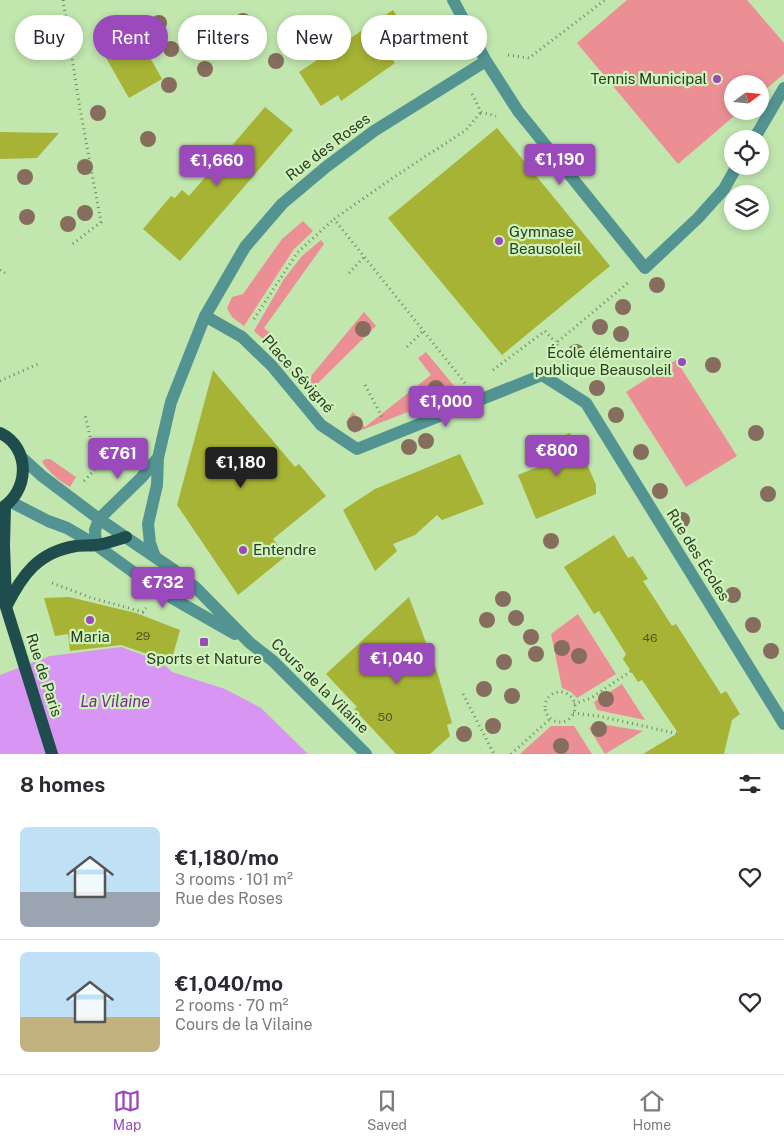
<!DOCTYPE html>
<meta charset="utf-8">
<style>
:root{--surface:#fff;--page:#f7f7f7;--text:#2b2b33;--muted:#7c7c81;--line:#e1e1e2;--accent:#9a4aba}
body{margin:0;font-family:"Public Sans",sans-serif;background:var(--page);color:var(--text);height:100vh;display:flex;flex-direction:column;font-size:19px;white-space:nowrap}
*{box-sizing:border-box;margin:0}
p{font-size:16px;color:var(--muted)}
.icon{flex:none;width:28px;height:28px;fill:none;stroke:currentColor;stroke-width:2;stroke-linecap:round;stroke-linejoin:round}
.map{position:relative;height:754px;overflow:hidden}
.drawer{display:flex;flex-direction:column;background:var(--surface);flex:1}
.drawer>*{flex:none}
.hud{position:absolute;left:15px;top:15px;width:500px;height:45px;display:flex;gap:10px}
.needle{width:32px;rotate:74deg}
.buttons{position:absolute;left:724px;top:75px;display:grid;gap:10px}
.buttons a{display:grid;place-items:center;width:45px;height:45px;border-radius:50%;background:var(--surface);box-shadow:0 2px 8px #0003;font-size:25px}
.price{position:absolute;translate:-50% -42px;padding:0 11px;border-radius:5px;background:var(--accent);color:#fff;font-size:16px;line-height:32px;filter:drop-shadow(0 1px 2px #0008)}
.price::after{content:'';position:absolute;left:50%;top:30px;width:15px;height:11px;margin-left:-8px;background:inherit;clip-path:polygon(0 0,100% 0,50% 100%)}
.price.current{background:#222;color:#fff}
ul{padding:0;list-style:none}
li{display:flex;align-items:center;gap:15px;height:125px;padding:0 20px}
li+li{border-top:1px solid var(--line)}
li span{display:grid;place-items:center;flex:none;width:140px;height:100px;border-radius:8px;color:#555}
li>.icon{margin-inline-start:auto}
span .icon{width:60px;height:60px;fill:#fffc;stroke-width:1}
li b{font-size:21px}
h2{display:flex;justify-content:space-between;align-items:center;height:60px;padding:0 20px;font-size:21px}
.chip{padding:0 18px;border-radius:22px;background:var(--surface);box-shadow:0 2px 8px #0003;font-size:18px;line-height:45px}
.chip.current{background:var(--accent);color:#fff}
.dock{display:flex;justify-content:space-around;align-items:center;height:70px;border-top:1px solid var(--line);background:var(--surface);font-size:14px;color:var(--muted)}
.dock a{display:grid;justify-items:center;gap:2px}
.dock .current{color:var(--accent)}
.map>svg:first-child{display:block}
</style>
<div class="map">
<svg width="784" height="754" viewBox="0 0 784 754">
<rect width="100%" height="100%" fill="#c1e6ae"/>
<path fill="#eb8f95" d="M627,0H747L784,43V74L760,94V84H732V111H740L678,164L577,43Z
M303,221L313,231L294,249L244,326L232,317L227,308L232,297L243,294L282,239Z
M321,240L324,244L264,328L281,342L271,346L254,331L284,279L302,256Z
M364,312L376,326L312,389L325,404L318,406L289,371L290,367L306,382Z
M426,352L459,392L354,433L346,422L353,412L365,427L431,375L418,358Z
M676,360L737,456L686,487L626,392Z
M45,459H50L76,477L70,487C58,480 50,473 42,462Z
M578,614L616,674L577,698L571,692L562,688L551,634Z
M622,684L645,720L597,710L594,702Z
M595,723L643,731L605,754L589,728Z
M551,726H574L592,754H520Z"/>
<path fill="#d895f4" d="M121,647L160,661L172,672L225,689L261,708L308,754H0V675L50,656Z"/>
<path fill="#a6b334" d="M393,10L415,44L392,59L395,63L341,101L338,95L321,106L299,72Z
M128,18L162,79L129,98L94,37Z
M265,107L293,130L180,261L143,229L171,196L175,198L182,190L189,196Z
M497,128L610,266L502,355L388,218Z
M0,132L59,133L37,158L0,159Z
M213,370L295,467L299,464L326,496L273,539L286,556L238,595L177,505Z
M570,433L580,458L584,457L596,485V494L536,519L518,475L538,467L531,449Z
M460,454L484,504L442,520L437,515L415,535L393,544L397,551L375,571L343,510L375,489Z
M614,535L628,558L633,556L648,579L643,581L672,626L676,624L721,694L726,691L740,714L732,720L724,754H643L678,733L642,680L638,682L623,659L626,654L599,611L594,614L564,567Z
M69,597L136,613L180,630L171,662L121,645L70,651L68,634L55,636L44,598Z
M409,597L438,675L452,723L447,725L450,736L430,754H396L354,709L357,707L326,674Z"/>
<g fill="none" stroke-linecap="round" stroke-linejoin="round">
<path stroke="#708963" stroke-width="3" stroke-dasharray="1 4" stroke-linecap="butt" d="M63,0L80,109L101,222L70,246
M508,55L529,58L605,0
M472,94L481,112L496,116
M0,270L5,273
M349,273L364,257
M254,319L297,253L334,219
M407,347L423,331
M570,367L556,343L629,282
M493,370L545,331L556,343
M0,381L38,364
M465,383L334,219L397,175L466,130L481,112
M365,385L382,417
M84,481L97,467L85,415
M52,583L92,598L143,612L146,608
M545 707a15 15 0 1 1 30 0a15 15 0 1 1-30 0Z
M463,694L494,754
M574,704L591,698L631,671
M573,713L598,716L679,734
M511,754L550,719"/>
<path stroke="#539493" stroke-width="12" d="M453,0L486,61L518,111L645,268L698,218L724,189L737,166
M754,139L784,88
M205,316L242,337L272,366L321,425L357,449L542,375L586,403L784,724
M21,457L42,476L99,519L174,570L196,588L250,643L273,661L366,754
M11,502L48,521L67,528L96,545L158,590L235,634
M96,545L95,530L99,519L141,478L158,458
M155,557L150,543L148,524L157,485L158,458L171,402L205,316L245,247L282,204L326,167L374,131L486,61"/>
<path stroke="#1f4d4d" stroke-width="12" d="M0,433C32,448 29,493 0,509
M5,506L4,545L6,602
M0,593L6,607L52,754
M6,607C22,575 38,552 76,546C82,545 89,546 96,545C106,544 116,540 126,537"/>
</g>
<g fill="#866d5d">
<circle cx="243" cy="21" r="8"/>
<circle cx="159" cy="23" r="8"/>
<circle cx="313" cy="26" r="8"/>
<circle cx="291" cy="40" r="8"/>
<circle cx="171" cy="49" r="8"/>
<circle cx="220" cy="49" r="8"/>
<circle cx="276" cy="61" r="8"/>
<circle cx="205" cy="69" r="8"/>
<circle cx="169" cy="85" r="8"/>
<circle cx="98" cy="113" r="8"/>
<circle cx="148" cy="139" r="8"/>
<circle cx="85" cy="167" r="8"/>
<circle cx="25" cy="177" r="8"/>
<circle cx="85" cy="213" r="8"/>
<circle cx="27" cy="217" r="8"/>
<circle cx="68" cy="224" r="8"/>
<circle cx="657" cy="285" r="8"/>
<circle cx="623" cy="307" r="8"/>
<circle cx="600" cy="327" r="8"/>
<circle cx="363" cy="329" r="8"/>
<circle cx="621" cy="334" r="8"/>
<circle cx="576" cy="352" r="8"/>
<circle cx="713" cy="365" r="8"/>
<circle cx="436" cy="388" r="8"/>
<circle cx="597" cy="388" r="8"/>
<circle cx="616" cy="415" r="8"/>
<circle cx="355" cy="424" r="8"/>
<circle cx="756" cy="433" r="8"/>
<circle cx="426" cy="441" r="8"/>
<circle cx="409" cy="447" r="8"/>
<circle cx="641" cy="452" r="8"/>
<circle cx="660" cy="491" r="8"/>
<circle cx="768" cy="494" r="8"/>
<circle cx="682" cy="520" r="8"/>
<circle cx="551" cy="541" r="8"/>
<circle cx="733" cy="595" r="8"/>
<circle cx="503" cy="599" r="8"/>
<circle cx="516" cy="618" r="8"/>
<circle cx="487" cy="620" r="8"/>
<circle cx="753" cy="625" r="8"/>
<circle cx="531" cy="637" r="8"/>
<circle cx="562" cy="648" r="8"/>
<circle cx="771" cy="651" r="8"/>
<circle cx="536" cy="654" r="8"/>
<circle cx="579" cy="656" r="8"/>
<circle cx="504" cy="662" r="8"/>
<circle cx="484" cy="689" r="8"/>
<circle cx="512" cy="696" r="8"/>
<circle cx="606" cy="699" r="8"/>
<circle cx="493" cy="726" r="8"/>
<circle cx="599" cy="729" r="8"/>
<circle cx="464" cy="734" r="8"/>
<circle cx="561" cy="746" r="8"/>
</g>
<g fill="#9a4aba" stroke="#cef4bb" stroke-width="2">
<circle cx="717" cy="79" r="5"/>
<circle cx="499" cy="241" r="5"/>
<circle cx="682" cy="362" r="5"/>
<circle cx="243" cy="550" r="5"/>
<circle cx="90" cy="620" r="5"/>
<rect x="199" y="637" width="10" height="10" rx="2.5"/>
</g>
<g text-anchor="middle" stroke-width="4.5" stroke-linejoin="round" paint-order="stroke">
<g font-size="12" fill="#4a5929">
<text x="143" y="640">29</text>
<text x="650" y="642">46</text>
<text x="385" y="721">50</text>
</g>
<g font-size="15" fill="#2c3b25" stroke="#cef4bb" text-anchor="end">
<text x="707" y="84">Tennis Municipal</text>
<text x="509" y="237" text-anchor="start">Gymnase<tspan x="509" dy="17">Beausoleil</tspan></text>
<text x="672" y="358">École élémentaire<tspan x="672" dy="17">publique Beausoleil</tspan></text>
<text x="253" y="555" text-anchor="start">Entendre</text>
<text x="90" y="642" text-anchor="middle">Maria</text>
<text x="204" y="664" text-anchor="middle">Sports et Nature</text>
</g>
<g font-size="15" fill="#2c3b25" stroke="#cef4bb">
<text transform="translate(328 147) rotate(-37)" y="5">Rue des Roses</text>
<text transform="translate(298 374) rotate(48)" y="5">Place Sévigné</text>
<text transform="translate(698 555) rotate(58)" y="5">Rue des Écoles</text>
<text transform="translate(44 675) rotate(72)" y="5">Rue de Paris</text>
<text transform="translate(320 686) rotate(44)" y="5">Cours de la Vilaine</text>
</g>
<g font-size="16" font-style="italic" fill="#7a2997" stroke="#cef4bb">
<text x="115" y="707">La Vilaine</text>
</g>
</g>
</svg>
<div class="buttons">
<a><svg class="needle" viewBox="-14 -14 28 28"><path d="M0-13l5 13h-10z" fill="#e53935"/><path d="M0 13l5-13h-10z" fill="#7c7c81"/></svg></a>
<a><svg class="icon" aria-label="locate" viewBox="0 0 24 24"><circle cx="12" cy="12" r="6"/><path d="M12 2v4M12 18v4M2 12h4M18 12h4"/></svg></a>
<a><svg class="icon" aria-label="layers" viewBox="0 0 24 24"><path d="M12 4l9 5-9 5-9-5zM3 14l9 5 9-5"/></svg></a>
</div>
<b class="price" style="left:560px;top:186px">€1,190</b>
<b class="price" style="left:217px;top:187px">€1,660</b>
<b class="price" style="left:446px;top:428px">€1,000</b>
<b class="price" style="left:557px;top:477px">€800</b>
<b class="price" style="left:118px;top:480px">€761</b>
<b class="price current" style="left:241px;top:489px">€1,180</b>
<b class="price" style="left:163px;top:609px">€732</b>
<b class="price" style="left:397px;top:685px">€1,040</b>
<div class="hud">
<a class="chip">Buy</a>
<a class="chip current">Rent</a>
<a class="chip">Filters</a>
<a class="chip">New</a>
<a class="chip">Apartment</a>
</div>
</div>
<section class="drawer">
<h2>8 homes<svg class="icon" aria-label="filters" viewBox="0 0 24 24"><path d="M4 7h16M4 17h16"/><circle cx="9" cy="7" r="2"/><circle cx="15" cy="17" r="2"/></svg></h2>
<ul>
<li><span style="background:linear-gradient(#bfe0f5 65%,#9aa5b1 0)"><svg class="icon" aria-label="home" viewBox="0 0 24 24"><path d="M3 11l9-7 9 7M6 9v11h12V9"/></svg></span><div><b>€1,180/mo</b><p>3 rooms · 101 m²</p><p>Rue des Roses</p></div><svg class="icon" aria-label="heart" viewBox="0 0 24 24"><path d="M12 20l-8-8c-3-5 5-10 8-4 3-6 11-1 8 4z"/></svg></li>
<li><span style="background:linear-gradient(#bfe0f5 65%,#c2b280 0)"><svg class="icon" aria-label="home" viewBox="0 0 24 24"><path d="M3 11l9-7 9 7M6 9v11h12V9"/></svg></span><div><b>€1,040/mo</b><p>2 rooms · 70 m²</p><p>Cours de la Vilaine</p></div><svg class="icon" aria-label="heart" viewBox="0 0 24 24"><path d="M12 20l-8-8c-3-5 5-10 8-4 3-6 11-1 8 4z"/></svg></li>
</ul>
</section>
<nav class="dock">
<a class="current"><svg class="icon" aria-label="map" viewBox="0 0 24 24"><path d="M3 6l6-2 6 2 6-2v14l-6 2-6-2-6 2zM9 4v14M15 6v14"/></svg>Map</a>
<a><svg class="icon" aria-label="saved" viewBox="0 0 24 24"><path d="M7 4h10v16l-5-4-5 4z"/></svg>Saved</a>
<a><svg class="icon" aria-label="home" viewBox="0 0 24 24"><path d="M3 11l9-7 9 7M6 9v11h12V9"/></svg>Home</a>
</nav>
